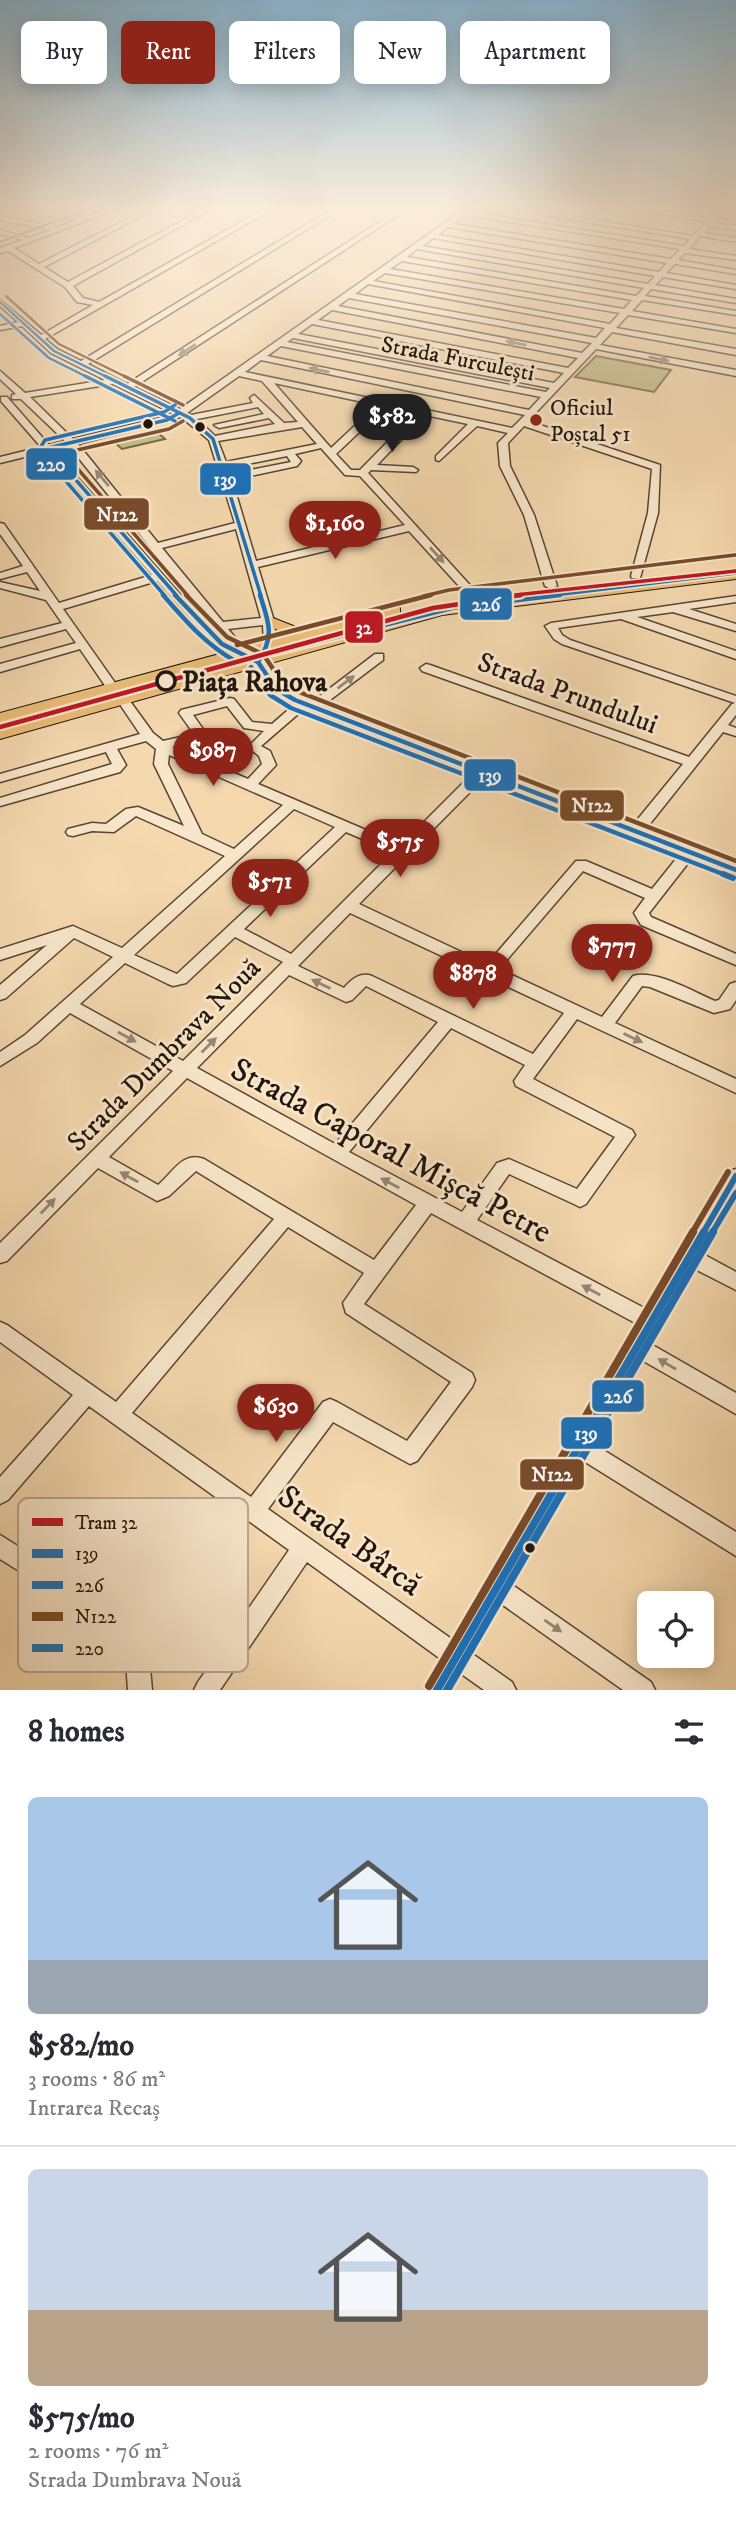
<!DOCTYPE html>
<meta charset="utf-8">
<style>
:root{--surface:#fff;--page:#f2f2f3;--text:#2b2b33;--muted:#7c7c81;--line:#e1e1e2;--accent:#8f2418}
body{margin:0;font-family:"IM FELL DW Pica",serif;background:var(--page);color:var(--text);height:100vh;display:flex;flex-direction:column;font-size:26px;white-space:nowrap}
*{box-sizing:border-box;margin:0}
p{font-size:23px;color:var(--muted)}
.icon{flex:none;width:38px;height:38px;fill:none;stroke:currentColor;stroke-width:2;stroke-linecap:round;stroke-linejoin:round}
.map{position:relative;height:1690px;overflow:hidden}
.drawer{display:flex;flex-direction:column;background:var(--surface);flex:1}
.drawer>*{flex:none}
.top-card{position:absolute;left:21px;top:21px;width:695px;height:63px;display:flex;gap:14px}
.tools{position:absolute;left:637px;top:1591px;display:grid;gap:14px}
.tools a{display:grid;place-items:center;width:77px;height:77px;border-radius:10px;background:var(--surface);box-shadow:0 4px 18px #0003;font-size:35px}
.price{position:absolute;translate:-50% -60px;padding:0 16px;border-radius:24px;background:var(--accent);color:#fff;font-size:23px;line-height:46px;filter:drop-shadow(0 2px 4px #0008)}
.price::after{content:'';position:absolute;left:50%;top:42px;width:21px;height:16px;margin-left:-10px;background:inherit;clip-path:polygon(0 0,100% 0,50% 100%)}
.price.current{background:#222;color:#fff}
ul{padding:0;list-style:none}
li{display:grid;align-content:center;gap:14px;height:371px;padding:0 28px}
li+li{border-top:2px solid var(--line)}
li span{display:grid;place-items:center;height:217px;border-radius:10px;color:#555}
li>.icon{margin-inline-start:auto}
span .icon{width:126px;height:126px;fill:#fffc;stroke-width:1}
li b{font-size:30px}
h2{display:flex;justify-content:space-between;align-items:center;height:84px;padding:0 28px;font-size:30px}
.chip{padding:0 24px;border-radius:10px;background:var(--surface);box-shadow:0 4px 18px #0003;font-size:24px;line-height:63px}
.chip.current{background:var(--accent);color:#fff}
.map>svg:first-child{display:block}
</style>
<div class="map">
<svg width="736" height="1690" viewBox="0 0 736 1690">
<rect width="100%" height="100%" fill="#f5d8ae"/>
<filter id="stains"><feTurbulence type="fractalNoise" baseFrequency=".00286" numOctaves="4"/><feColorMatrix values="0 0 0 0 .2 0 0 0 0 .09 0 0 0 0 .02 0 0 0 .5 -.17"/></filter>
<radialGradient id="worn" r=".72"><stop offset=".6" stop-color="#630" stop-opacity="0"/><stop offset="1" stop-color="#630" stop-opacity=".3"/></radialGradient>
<path fill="#c3bc85" stroke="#72684a" stroke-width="2" d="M596,356L671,370L654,392L575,377Z
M156,431L165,439L122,449L113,441Z"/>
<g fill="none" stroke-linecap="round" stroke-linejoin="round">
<defs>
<path id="minor" d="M0,206L84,217L115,206H125L14,248L39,264L152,206H161L44,267L68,282L209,206H217L73,286L83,298L99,302L270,206H278L45,339L57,349L81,361L337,206H345L88,364L127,384L404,206H412L134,387L180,409L469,206H477L470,212L684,246L690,239L489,206H506L693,236L706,222L612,206H629L709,219L721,206H728L722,214L736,216V220L718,217L713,223L736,226V230L710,226L704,233L736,238V242L700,236L689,249L736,256V260L685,253L678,260L736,270V274L675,264L666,273L736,285V289L663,277L655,285L736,299V303L651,289L645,296L736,311V315L642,300L632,311L736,329V333L628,315L616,328L736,349V355L612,332L600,345L736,370V376L596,349L528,421L660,465L658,513L640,578H632L631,576L648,513L652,469L524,426L508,443L510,466L534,515L557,586L551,589L545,586L524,515L500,466L498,443L508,433L477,426L439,461L436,460V456L468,424L425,415L377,465L413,467L418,470L416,472L371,470L368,473L477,593V597H469L409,531L258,567L274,621L276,644L264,662L280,686L312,702L375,654H383V660L322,706L633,825L683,764L422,671L420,668L426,664L430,665L689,757L732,704L735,703L562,644L554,639L545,626L551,623L736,596V602L689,609L736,624V631L673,612L637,617L736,651V659L621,619L558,628L562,635L570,640L736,696V715L728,725L736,728V736L723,732L645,830L736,865V875L692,858L649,913L651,917L736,954V965L641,925L634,913L645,898L583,871L499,969L602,1017L633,976C655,969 694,992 715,1001L719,1000L730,984L736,982V1000L730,1009L714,1013L650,987L642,986L615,1023L736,1079V1093L577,1019L533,1079L632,1130L635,1135L586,1204L580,1207L574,1204L509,1174L477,1220L648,1310L730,1171L736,1169V1192L701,1253L736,1272V1290L693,1268L649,1343L736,1393V1414L640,1359L592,1443L736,1532V1556L582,1460L511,1584L651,1682L655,1690H623L500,1603L471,1653L512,1682L516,1690H484L460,1673L450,1690H425L442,1660L307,1562L220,1690H194L198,1682L289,1550L89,1406L8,1500L0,1504V1477L73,1395L0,1342V1322L7,1325L116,1402L274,1219L196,1171L169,1196L157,1201L98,1168L7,1261L0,1263V1243L173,1071L70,1013L37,1043L0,1066V1052L25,1035L113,957L74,938L6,998L0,1000V985L47,945L0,960V949L73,926L122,948L225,856L136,816L114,832L92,831L73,836L68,835L66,832L68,829L92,823L106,824L126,809L138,807L184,826L154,764L156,749L146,741L117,749L126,765L120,772L0,806V798L112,764L106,752L0,782V774L140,734L117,700L123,696L127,697L153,733L163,741L194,734L179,713L181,710L230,698L234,699L252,722L272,724L295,704L272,692L254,664L218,646L201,631L157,581L63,609L118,687L116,690H108L80,649L0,672V664L76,643L66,629L0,647V639L62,623L46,600L0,588V582L40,591L27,572L0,579V573L23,566L0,534V523L4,524L59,603L152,575L45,452L0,463V457L41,447L1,401V397H7L49,445L65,441L21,399H12V395L16,394L0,379V371L25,393L105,380L51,353L22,326L0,330V326L18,322L0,306V300L41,335L93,305L77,302L65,287L8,251L0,253V248L23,240L0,234V230L29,238L51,230L0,220V216L59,227L77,220L0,209ZM465,215L680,249L671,259L453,224ZM448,227L667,263L659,272L438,235ZM433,238L655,276L648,284L422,246ZM417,249L644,288L636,296L407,257ZM402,261L632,300L624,309L390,269ZM385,273L620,313L610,324L373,281ZM368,284L605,328L596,338L355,294ZM349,298L592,343L582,353L338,306ZM332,310L578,358L568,368L318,320ZM312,324L564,373L554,383L298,334ZM293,338L550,388L546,392L287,342ZM281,346L541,397L529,410L267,356ZM261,360L525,415L512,428L245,372ZM239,376L262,381L298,422L284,423L254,395L250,398L253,403L191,415L187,413ZM274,383L377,405L331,448ZM113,384L174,414L73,439L30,397ZM258,407L264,414L214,425L219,428L269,418L275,424L215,436L197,419ZM386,407L416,413L360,470H351L336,454ZM181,417L209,440L235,523L158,543L78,444ZM302,427L317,444L226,462L218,441ZM69,446L215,628L226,642L209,627L53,450ZM321,448L345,475L360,476L405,525L256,561L232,480L297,466L301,461L295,454ZM287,456L291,462L230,474L228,468ZM236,529L261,618L223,622L162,548ZM263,625L264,644L256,656L239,648L238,641L228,629ZM227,706L244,728L264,731L248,747L259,756L262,764L248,779L172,747L207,739L208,736L193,715ZM305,708L309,710L473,773L401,845L258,784L276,765L270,751L261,746ZM169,755L283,805L234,849L202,834L168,764ZM484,778L680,854L652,889L586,861H576L487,964L359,904ZM294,809L335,827L177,974L134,955ZM346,832L393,852L291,954L244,929ZM350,913L564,1013L533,1054L372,976C360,972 352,979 344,988L298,966ZM235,937L283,962L183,1061L80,1004L125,963L168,984L173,986L186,983ZM289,975L346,1002L352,1000L366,986L438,1022L335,1144L197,1068ZM451,1028L525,1065L514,1081L516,1086L615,1137L577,1189L509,1159L497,1163L462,1212L349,1152ZM187,1078L416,1205L374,1260L204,1159C182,1151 173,1173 158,1185L109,1157ZM431,1213L639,1325L453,1640L268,1509L333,1422L410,1464L417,1461L472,1387L475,1380L472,1373L364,1304ZM288,1227L364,1273L343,1303L346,1313L451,1382L407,1441L337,1402L330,1399L323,1402L251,1497L132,1413Z
M0,1535L35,1557H76L84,1560L142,1603L145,1611L152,1690H128L123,1617L73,1579H32L0,1559Z"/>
<path id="major" d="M736,571V579L442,615L0,739V729L441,607Z
M395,607L400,608V614L0,723V713L290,635L263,624V618H273L306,631Z"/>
</defs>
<use href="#minor" stroke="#564636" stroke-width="3"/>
<use href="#major" stroke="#21150e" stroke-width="2"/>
<use href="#minor" fill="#f8e6ca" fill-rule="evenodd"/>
<use href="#major" fill="#eabc77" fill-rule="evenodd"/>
<defs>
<path id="bus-1-far4" d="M0,302L54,351L109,378"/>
<path id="bus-1-far3" d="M105,376L190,418L213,439L261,596
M177,596L48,448L167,420L179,413"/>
<path id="bus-1-far2" d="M175,595L222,644L258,662
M258,662C275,636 269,623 260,595
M258,662L276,689L295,700L736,870"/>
<path id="bus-1-far1" d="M703,1233L736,1176"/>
<path id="bus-1" d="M437,1690L704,1232"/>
<path id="bus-2-far3" d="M546,596L736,573"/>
<path id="bus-2-far2" d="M241,661L452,608L560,595
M251,667L270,695L291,708L728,876"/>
<path id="bus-2-far1" d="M723,874L733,878
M712,1233L736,1193"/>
<path id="bus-2" d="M447,1690L713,1232"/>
<path id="bus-3-far4" d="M0,242L96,206
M6,296L59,344L128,378"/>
<path id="bus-3-far3" d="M124,376L183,405
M183,421L169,429L64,453L188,596
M424,596L449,590L735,555"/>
<path id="bus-3-far2" d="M186,595L227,637L262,654
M237,645L431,595
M265,657L282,682L299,692L736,861"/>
<path id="bus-3-far1" d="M692,1233L728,1172"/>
<path id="bus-3" d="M429,1686L693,1232"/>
<path id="bus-4-far2" d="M0,314L49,358L89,378"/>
<path id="bus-4-far1" d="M85,376L175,421
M165,596L39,450L45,440L164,412L175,405"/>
<path id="bus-4" d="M163,595C186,621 205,644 235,661
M2,726L241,661"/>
</defs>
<use href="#bus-1-far4" stroke="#f8e6ca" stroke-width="5"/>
<use href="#bus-1-far3" stroke="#f8e6ca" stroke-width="7"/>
<use href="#bus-1-far2" stroke="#f8e6ca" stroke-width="9"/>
<use href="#bus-1-far1" stroke="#f8e6ca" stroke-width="11"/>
<use href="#bus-1" stroke="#f8e6ca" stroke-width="13"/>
<use href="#bus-2-far3" stroke="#f8e6ca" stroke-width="7"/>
<use href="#bus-2-far2" stroke="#f8e6ca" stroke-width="9"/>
<use href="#bus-2-far1" stroke="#f8e6ca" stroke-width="11"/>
<use href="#bus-2" stroke="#f8e6ca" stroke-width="13"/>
<use href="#bus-3-far4" stroke="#f8e6ca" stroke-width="5"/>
<use href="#bus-3-far3" stroke="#f8e6ca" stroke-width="7"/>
<use href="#bus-3-far2" stroke="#f8e6ca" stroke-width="9"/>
<use href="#bus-3-far1" stroke="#f8e6ca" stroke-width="11"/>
<use href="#bus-3" stroke="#f8e6ca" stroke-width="13"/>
<use href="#bus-4-far2" stroke="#f8e6ca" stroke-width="5"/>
<use href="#bus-4-far1" stroke="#f8e6ca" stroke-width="7"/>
<use href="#bus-4" stroke="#f8e6ca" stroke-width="9"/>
<use href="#bus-1-far4" stroke="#1d71b8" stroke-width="2.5"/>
<use href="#bus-1-far3" stroke="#1d71b8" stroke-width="3.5"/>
<use href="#bus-1-far2" stroke="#1d71b8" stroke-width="4.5"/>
<use href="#bus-1-far1" stroke="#1d71b8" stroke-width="6"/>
<use href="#bus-1" stroke="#1d71b8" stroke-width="8"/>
<use href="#bus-2-far3" stroke="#1d71b8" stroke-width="3.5"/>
<use href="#bus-2-far2" stroke="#1d71b8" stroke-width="4.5"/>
<use href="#bus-2-far1" stroke="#1d71b8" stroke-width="6"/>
<use href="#bus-2" stroke="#1d71b8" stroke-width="8"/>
<use href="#bus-3-far4" stroke="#7a4b2a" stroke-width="2.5"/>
<use href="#bus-3-far3" stroke="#7a4b2a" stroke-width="3.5"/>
<use href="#bus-3-far2" stroke="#7a4b2a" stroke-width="4.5"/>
<use href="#bus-3-far1" stroke="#7a4b2a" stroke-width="6"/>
<use href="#bus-3" stroke="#7a4b2a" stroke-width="8"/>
<use href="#bus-4-far2" stroke="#1d71b8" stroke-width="2.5"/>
<use href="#bus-4-far1" stroke="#1d71b8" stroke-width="3.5"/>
<use href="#bus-4" stroke="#1d71b8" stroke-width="4.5"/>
<defs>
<path id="tram-1-far1" d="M505,596L736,571"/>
<path id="tram-1" d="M0,727L433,608L521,595"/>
</defs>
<use href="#tram-1-far1" stroke="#f8e6ca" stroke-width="7"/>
<use href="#tram-1" stroke="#f8e6ca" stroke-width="9"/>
<use href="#tram-1-far1" stroke="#be1622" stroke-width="3.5"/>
<use href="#tram-1" stroke="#be1622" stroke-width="4.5"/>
</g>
<defs><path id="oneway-solid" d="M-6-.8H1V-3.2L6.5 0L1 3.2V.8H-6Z" transform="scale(1.75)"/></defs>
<g fill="#978875">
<use href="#oneway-solid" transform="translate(516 343) rotate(-169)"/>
<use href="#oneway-solid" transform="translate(187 350) rotate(147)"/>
<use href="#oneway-solid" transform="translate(659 359) rotate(11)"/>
<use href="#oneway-solid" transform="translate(319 370) rotate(-168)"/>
<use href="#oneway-solid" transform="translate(102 478) rotate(-130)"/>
<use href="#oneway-solid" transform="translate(437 555) rotate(48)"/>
<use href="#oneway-solid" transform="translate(346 682) rotate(-37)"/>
<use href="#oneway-solid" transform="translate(321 984) rotate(-154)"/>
<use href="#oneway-solid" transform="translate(127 1037) rotate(29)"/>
<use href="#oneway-solid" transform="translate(633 1038) rotate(25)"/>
<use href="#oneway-solid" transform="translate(209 1045) rotate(-45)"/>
<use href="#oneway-solid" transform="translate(129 1177) rotate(-151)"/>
<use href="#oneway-solid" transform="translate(390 1183) rotate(-152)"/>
<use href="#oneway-solid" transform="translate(48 1206) rotate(-46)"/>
<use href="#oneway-solid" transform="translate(591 1290) rotate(-152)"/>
<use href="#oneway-solid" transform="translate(667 1364) rotate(-150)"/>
<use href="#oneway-solid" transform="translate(553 1626) rotate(35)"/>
</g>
<linearGradient id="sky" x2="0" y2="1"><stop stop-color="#8ab6d1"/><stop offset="0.47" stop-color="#faeddb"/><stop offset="1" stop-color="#faeddb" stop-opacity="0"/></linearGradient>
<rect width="736" height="443" fill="url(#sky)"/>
<circle fill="#8f2418" stroke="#f8e6ca" stroke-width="2.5" cx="536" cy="420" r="7"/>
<g fill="#21150e" stroke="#f8e6ca" stroke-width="2.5">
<circle cx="148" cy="424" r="6"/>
<circle cx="200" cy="427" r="6"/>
<circle cx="530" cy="1548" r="6"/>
</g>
<circle fill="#f8e6ca" stroke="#21150e" stroke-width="3.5" cx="166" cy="681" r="9"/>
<g text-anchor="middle" stroke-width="6" stroke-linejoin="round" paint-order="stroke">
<g font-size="23" fill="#21150e" stroke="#f8e6ca">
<text transform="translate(458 358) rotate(11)" y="8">Strada Furculești</text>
</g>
<g font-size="23" fill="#21150e" stroke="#f8e6ca" text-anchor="start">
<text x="550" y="415">Oficiul<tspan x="550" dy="26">Poștal 51</tspan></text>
</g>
<g font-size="28" font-weight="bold" fill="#21150e" stroke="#f8e6ca" text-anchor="start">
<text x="182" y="691">Piața Rahova</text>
</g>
<g font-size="28" fill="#21150e" stroke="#f8e6ca">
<text transform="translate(568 692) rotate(20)" y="10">Strada Prundului</text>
<text transform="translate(163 1054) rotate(-45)" y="10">Strada Dumbrava Nouă</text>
</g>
<g font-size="33" fill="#21150e" stroke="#f8e6ca">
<text transform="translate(392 1149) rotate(28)" y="12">Strada Caporal Mișcă Petre</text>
<text transform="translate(351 1539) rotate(35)" y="12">Strada Bârcă</text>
</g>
</g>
<rect x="18" y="1498" width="230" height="174" rx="10" fill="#f8e6ca" stroke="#b8a792" stroke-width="2"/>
<rect x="32" y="1518" width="31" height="8" fill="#be1622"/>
<rect x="32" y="1549" width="31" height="9" fill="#1d71b8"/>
<rect x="32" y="1581" width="31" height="8" fill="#1d71b8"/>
<rect x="32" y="1612" width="31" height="9" fill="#7a4b2a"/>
<rect x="32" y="1644" width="31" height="8" fill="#1d71b8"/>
<g font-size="19" fill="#21150e">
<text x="75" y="1529">Tram 32</text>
<text x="75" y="1560">139</text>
<text x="75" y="1592">226</text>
<text x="75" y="1623">N122</text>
<text x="75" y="1655">220</text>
</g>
<g stroke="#f8e6ca" stroke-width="2.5">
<rect x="25" y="447" width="53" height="34" rx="7" fill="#1d71b8"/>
<rect x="199" y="462" width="53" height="34" rx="7" fill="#1d71b8"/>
<rect x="83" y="497" width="67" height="34" rx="7" fill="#7a4b2a"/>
<rect x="459" y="587" width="54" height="34" rx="7" fill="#1d71b8"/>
<rect x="344" y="610" width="40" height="34" rx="7" fill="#be1622"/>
<rect x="463" y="758" width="54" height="34" rx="7" fill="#1d71b8"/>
<rect x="559" y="789" width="66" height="33" rx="7" fill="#7a4b2a"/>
<rect x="591" y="1379" width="54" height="34" rx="7" fill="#1d71b8"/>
<rect x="560" y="1416" width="53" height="34" rx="7" fill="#1d71b8"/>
<rect x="519" y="1458" width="66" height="33" rx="7" fill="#7a4b2a"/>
</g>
<g font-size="19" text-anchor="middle" font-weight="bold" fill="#fff">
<text x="51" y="471">220</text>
<text x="225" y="486">139</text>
<text x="117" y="521">N122</text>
<text x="486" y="611">226</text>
<text x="364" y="634">32</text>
<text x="490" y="782">139</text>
<text x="592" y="812">N122</text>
<text x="618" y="1403">226</text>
<text x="586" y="1440">139</text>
<text x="552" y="1481">N122</text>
</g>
<rect width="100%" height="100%" filter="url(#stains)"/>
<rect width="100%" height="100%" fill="url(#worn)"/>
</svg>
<div class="tools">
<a><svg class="icon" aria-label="locate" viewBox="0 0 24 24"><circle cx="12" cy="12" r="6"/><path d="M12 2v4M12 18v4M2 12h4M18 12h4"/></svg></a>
</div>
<b class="price current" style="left:392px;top:454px">$582</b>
<b class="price" style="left:335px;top:561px">$1,160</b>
<b class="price" style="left:213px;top:788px">$987</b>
<b class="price" style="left:400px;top:879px">$575</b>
<b class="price" style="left:270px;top:919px">$571</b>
<b class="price" style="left:612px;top:984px">$777</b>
<b class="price" style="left:473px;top:1011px">$878</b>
<b class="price" style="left:276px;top:1444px">$630</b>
<div class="top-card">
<a class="chip">Buy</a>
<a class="chip current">Rent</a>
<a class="chip">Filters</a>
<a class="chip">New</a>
<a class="chip">Apartment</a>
</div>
</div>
<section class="drawer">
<h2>8 homes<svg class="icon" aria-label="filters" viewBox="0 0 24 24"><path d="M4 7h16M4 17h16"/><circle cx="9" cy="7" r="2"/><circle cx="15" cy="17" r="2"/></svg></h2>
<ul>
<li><span style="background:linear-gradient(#a9c7e8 75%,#9aa5b1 0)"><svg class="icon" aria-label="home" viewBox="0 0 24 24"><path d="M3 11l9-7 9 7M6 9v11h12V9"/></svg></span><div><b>$582/mo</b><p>3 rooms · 86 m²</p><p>Intrarea Recaș</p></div></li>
<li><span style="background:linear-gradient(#c9d6e8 65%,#b9a48a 0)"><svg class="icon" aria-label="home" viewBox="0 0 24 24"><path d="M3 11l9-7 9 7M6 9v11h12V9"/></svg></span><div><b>$575/mo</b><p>2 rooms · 76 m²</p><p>Strada Dumbrava Nouă</p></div></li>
</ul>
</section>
